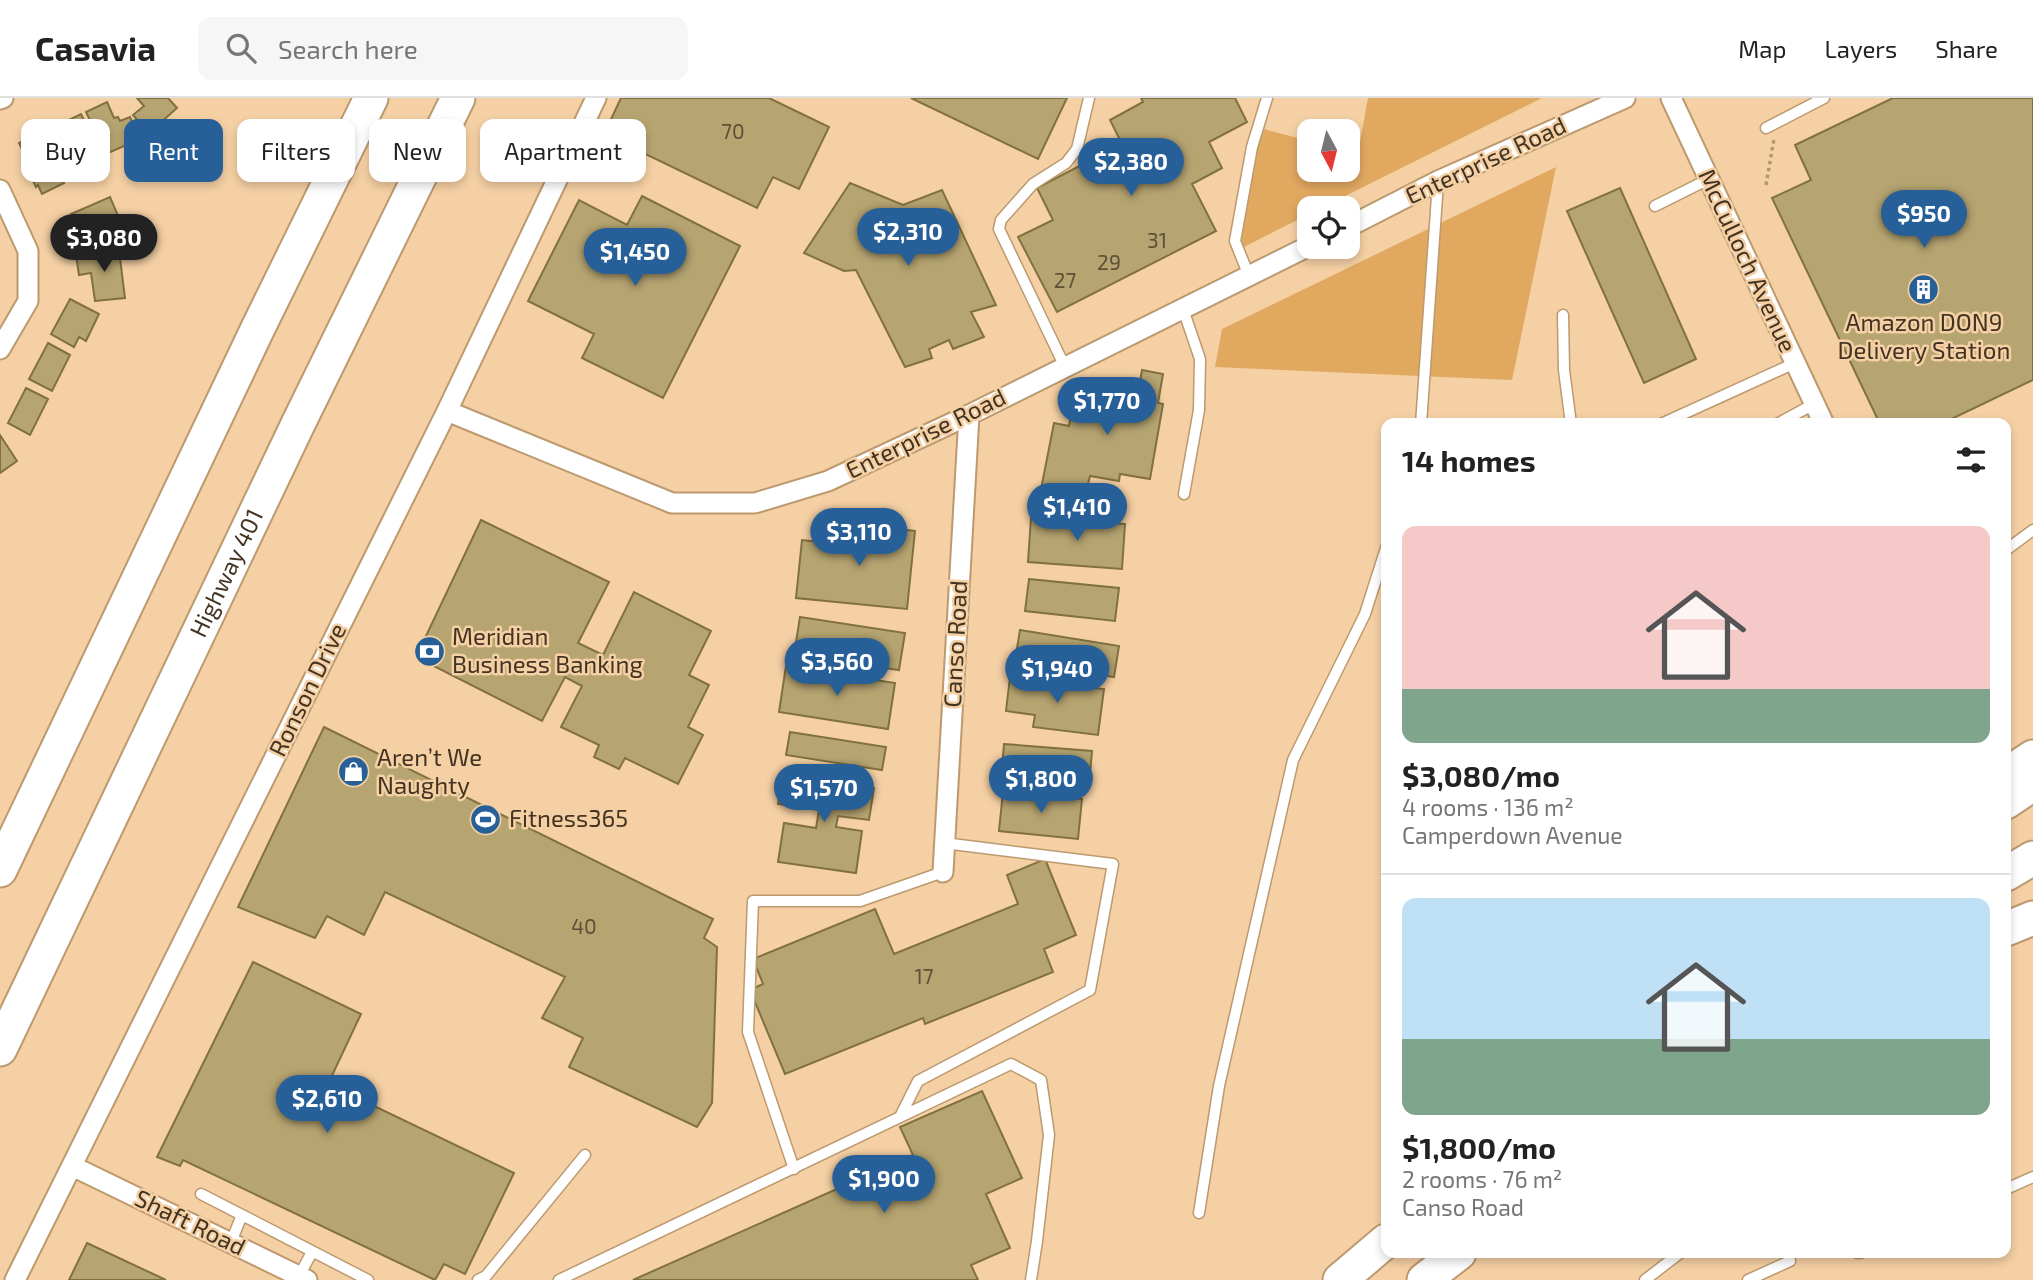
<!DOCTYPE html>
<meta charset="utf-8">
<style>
:root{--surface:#fff;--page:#f6f6f6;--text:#222;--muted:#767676;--line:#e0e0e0;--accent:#276098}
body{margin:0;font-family:"Exo 2",sans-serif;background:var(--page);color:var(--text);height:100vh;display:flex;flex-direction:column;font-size:26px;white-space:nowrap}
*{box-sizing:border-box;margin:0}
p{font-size:23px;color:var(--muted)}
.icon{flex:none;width:38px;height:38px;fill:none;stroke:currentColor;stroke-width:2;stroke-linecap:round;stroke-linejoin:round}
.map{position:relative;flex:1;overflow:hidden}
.drawer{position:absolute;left:1381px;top:320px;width:630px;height:840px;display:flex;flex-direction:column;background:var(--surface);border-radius:14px;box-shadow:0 4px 10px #0003}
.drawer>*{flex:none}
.banner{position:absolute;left:21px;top:21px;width:665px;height:63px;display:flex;gap:14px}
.needle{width:46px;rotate:173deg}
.buttons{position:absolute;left:1297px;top:21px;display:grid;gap:14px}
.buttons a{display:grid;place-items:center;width:63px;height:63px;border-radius:14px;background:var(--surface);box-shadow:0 4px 10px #0003;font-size:35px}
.price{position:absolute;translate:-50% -60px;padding:0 16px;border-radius:24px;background:var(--accent);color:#fff;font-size:23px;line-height:46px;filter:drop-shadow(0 2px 4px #0008)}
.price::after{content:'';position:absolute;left:50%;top:42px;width:21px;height:16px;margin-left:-10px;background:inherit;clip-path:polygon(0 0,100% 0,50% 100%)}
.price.active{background:#222;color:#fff}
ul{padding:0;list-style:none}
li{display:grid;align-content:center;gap:14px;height:371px;padding:0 21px}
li+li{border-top:2px solid var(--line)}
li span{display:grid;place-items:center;height:217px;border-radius:14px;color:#555}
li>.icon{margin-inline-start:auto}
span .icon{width:126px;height:126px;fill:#fffc;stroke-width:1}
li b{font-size:30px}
h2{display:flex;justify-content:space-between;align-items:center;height:84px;padding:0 21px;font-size:30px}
.pill{padding:0 24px;border-radius:14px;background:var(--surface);box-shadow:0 4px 10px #0003;font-size:24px;line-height:63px}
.pill.active{background:var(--accent);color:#fff}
header{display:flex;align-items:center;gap:42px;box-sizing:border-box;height:98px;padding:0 35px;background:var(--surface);border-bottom:2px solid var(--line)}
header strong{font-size:33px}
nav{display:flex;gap:38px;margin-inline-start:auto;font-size:24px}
.search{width:490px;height:63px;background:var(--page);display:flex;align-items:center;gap:18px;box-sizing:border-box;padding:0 24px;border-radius:14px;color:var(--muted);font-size:26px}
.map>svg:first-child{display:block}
</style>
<header>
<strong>Casavia</strong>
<div class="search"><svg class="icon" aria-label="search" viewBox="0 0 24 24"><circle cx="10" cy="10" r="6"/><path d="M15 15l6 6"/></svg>Search here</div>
<nav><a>Map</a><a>Layers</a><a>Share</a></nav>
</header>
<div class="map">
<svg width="2033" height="1182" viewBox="0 0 2033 1182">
<rect width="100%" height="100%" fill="#f5d0a4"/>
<path fill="#e1a860" d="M1368,0H1542L1321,110H1309V116L1240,151L1260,30L1309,43V72H1348V53L1358,55Z
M1556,69L1512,282L1215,269L1222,231Z"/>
<path fill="#b6a471" stroke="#827140" stroke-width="2" d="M137,0H168L177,10L149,35L133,17L144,8Z
M621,0H769L829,29L799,91L773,79L757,110L604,36Z
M911,0H1067L1038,61Z
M1141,0H1235L1247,24L1209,44L1222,70L1192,86L1216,133L1057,214L1018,139L1053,122L1037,90L1122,46L1110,22L1143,4Z
M1893,0H2033V282L1941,326H1880L1772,100L1811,82L1795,47Z
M107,4L114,20L118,19L120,23L130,19L140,41L106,56L86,14Z
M81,16L103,61L79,72L74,60L65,64L50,31Z
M41,35L64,85L42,96L38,87L36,89L22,61L26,59L19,45Z
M850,85L903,107L942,92L996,207L971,214L984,239L953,251L949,242L929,251L932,260L905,269L856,172L844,173L804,155Z
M1620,90L1696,261L1644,285L1567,113Z
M642,98L740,148L663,300L582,260L594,236L528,203L579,102L627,127Z
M110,99L125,134L103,144L97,131L81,138L71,116Z
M119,152L125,200L95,203L91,175L79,177L76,157Z
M70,201L99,216L86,243L79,239L74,249L51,236Z
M48,245L70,257L52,293L29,281Z
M1142,272L1163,276L1158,305L1163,306L1150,381L1120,376L1119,383L1090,378L1087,390L1076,388L1074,397L1041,391L1054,325L1069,328L1073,305L1099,310L1104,282L1139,289Z
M26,290L48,301L30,337L8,325Z
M0,337L17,363L0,375Z
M1031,420L1125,426L1122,471L1028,464Z
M481,422L609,484L578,545L603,557L634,494L711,533L689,577L709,587L688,629L703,637L678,686L625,660L619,671L594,659L599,647L561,629L582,588L565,579L542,623L416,559Z
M849,426L915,433L907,511L796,500L802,442L846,447Z
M1029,481L1119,490L1115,523L1025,513Z
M800,519L905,535L899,572L794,557Z
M1020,532L1119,548L1114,579L1015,563Z
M786,568L895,585L888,631L779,614Z
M1010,579L1104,591L1098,637L1033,629L1035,617L1006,613Z
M324,629L713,821L704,840L717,849L712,1005L697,1029L569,969L583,940L542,920L565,879L385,794L364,837L327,818L315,840L238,809Z
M790,634L886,649L882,672L786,657Z
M1004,646L1092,653L1089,688L1001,681Z
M783,677L874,690L869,722L838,718L836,729L862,733L856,775L778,764L784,725L816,730L819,712L778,706Z
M1003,693L1082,701L1078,741L999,733Z
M1045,761L1076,837L1044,851L1053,874L925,926L923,920L785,976L750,892L763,886L753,861L875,811L894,856L1018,806L1007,777Z
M253,864L361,916L328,986L514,1075L465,1176L444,1166L435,1182L183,1062L180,1068L157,1059Z
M982,993L1022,1080L986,1096L1010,1150L971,1167L978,1182H633L913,1057L900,1029Z
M87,1145L166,1182H69Z"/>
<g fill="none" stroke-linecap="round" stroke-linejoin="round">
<defs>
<path id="service" d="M1766,30L1824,0
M1655,108L1709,81
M1249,178L1235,143L1252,49L1267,0
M1183,211L1200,261L1199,312L1184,396
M1563,217L1564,272L1571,326
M1065,269L999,131L1001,122L1033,86L1066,65L1077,51L1089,0
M1421,326L1438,84
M1661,326L1795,265
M1777,326L1814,306
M2006,452L2033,432
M900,1019L918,983L1090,892L1113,766L944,745
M794,1071L748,934L753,803H860L943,774
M2006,1091L2033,1079
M201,1096L242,1117L231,1144
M1199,1115L1219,988L1293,662L1365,516L1386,450
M242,1117L368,1182
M1857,1155H1861
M299,1178L312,1154
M478,1182L486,1178L585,1057
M559,1182L1011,966L1041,982L1049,1037L1037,1143L1031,1182
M1645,1182L1680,1155
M1748,1182L1790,1163L1787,1155"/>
<path id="minor" d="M1671,0L1824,326
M0,1L3,0
M0,92L28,153V203L0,251
M1348,129L1438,83L1625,0
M447,313L672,405H755L828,383L969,317L1309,148
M943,774L969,317
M72,1068L307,1182
M15,1182L447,313L596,0"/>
<g id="motorway">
<path d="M2006,677L2033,659"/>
<path d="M2006,704L2033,686"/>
<path d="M0,772L258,230L371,0"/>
<path d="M2006,776L2033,760"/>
<path d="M2006,831L2033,820"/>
<path id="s1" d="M0,951L298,326L458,0"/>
<path d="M1340,1182L1386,1143"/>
<path d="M1424,1182L1459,1155"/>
</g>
</defs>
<use href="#service" stroke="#bc996f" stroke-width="13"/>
<use href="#minor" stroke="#bc996f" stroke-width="23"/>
<use href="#motorway" stroke="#bc996f" stroke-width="37"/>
<path stroke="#b49775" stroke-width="3.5" stroke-dasharray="3.5 3.5" stroke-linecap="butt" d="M1766,87L1774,41"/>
<use href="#service" stroke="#fff" stroke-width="10"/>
<use href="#minor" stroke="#fff" stroke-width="19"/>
<use href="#motorway" stroke="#fff" stroke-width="33"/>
</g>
<defs>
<symbol id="building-disc" viewBox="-11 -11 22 22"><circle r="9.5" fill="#276098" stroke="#f5d0a4"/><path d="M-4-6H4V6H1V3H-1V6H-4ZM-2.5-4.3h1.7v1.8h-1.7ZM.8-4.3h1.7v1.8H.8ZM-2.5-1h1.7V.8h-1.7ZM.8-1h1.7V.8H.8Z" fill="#fff"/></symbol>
<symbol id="bank-disc" viewBox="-11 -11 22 22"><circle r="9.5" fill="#276098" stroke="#f5d0a4"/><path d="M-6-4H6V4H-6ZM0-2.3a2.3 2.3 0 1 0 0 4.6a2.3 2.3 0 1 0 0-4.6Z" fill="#fff"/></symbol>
<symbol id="shop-disc" viewBox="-11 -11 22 22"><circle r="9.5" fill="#276098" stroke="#f5d0a4"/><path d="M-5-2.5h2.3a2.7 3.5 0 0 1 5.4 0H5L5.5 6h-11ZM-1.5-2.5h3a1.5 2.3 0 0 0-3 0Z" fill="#fff"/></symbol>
<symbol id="stadium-disc" viewBox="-11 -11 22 22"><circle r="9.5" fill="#276098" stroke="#f5d0a4"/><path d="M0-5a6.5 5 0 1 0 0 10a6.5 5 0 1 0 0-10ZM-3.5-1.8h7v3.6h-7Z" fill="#fff"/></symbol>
</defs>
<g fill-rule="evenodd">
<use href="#building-disc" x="1906" y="174" width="35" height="35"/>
<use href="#bank-disc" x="412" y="536" width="35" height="35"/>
<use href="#shop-disc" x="336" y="656" width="35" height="35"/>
<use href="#stadium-disc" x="468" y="704" width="35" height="35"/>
</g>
<g text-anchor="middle" stroke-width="5" stroke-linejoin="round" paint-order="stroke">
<g font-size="21" fill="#5f4f36">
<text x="733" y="41">70</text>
<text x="1157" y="150">31</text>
<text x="1109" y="172">29</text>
<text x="1065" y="190">27</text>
<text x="584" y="836">40</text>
<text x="924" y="886">17</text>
</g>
<g font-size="24" fill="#423322" stroke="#f5d0a4">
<text transform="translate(1486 63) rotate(-25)" y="8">Enterprise Road</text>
<text transform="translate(1747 163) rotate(65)" y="8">McCulloch Avenue</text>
<text transform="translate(926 336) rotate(-26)" y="8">Enterprise Road</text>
<text dy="8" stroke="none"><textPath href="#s1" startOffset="527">Highway 401</textPath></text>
<text transform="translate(956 546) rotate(-87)" y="8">Canso Road</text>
<text transform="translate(308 592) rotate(-64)" y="8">Ronson Drive</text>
<text transform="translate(190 1125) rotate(26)" y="8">Shaft Road</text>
</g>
<g font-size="24" fill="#423322" stroke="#f5d0a4" text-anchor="start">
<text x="1924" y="233" text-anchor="middle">Amazon DON9<tspan x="1924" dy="28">Delivery Station</tspan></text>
<text x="452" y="547">Meridian<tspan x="452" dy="28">Business Banking</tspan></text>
<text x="377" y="668">Aren’t We<tspan x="377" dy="28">Naughty</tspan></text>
<text x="509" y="729">Fitness365</text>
</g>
</g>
</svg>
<div class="buttons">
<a><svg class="needle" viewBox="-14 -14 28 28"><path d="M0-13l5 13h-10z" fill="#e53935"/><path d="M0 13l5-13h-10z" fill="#767676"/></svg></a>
<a><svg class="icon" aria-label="locate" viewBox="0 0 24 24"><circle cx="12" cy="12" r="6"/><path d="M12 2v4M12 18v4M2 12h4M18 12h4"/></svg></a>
</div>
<b class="price" style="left:1131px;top:100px">$2,380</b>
<b class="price" style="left:1924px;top:152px">$950</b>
<b class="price" style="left:908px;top:170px">$2,310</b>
<b class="price active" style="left:104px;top:176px">$3,080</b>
<b class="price" style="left:635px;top:190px">$1,450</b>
<b class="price" style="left:1107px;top:339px">$1,770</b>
<b class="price" style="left:1077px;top:445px">$1,410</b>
<b class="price" style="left:859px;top:470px">$3,110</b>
<b class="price" style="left:837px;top:600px">$3,560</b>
<b class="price" style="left:1057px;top:607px">$1,940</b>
<b class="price" style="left:1041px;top:717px">$1,800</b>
<b class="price" style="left:824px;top:726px">$1,570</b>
<b class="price" style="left:327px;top:1037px">$2,610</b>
<b class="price" style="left:884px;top:1117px">$1,900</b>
<div class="banner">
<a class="pill">Buy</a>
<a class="pill active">Rent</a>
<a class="pill">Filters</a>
<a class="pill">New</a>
<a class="pill">Apartment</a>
</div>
<section class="drawer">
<h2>14 homes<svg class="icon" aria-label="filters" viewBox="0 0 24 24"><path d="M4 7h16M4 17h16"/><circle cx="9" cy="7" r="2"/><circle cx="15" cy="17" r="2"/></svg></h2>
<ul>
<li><span style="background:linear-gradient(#f6c9c9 75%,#7fa58c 0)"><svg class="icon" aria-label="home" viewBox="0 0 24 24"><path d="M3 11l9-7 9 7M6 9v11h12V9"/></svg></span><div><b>$3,080/mo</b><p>4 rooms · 136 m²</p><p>Camperdown Avenue</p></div></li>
<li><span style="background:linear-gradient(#bfe0f5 65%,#7fa58c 0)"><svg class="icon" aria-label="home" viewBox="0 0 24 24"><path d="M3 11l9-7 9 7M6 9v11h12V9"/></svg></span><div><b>$1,800/mo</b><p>2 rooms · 76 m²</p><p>Canso Road</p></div></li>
</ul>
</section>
</div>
